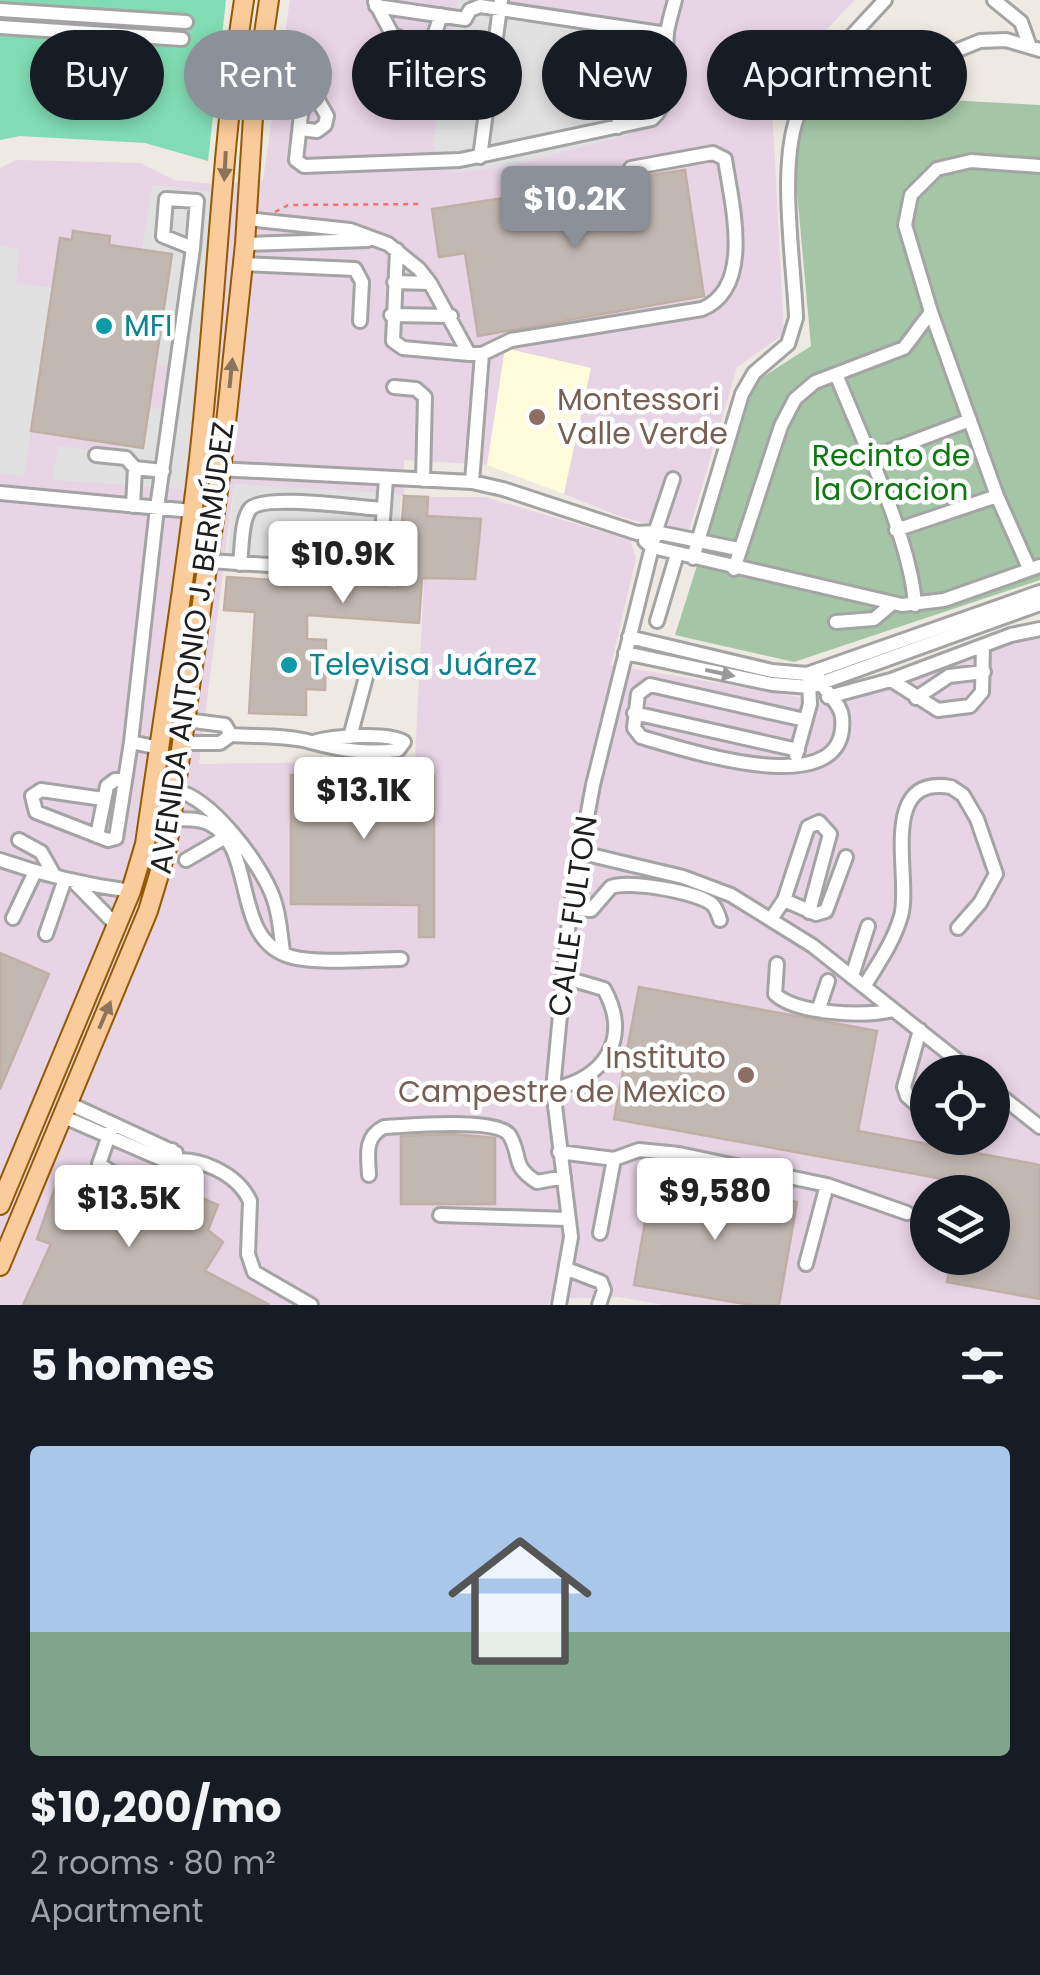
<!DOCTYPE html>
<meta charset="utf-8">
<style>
:root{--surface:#171b24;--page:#20242c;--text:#f1f3f6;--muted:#9ea1a6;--line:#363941;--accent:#8c9099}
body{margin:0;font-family:Poppins,sans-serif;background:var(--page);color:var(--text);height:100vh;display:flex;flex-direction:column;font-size:38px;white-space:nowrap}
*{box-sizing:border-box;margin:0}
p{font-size:32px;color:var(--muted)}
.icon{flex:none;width:55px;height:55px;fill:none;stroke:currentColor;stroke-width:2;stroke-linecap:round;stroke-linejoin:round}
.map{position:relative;height:1305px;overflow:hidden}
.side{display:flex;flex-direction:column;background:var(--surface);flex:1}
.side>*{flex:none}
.banner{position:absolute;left:30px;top:30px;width:980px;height:90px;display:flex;gap:20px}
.controls{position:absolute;left:910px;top:1055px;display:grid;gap:20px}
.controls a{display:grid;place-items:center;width:100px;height:100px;border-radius:50%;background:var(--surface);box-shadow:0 5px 15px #0003;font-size:50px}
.price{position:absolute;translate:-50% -85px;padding:0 22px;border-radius:10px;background:#fff;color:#222;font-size:32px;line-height:65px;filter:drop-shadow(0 2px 5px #0008)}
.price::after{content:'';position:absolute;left:50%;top:60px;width:30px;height:22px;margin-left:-15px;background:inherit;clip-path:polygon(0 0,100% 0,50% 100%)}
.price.active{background:var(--accent);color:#fff}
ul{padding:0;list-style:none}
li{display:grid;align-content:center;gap:20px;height:530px;padding:0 30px}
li+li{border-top:2px solid var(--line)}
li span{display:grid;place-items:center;height:310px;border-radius:10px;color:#555}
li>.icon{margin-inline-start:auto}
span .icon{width:180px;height:180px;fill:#fffc;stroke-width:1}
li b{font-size:42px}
h2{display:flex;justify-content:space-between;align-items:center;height:120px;padding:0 30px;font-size:42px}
.tag{padding:0 35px;border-radius:45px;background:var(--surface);box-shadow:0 5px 15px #0003;font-size:35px;line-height:90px}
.tag.active{background:var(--accent);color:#fff}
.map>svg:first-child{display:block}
</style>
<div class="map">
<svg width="1040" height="1305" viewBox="0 0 1040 1305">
<rect width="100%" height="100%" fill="#eee9e2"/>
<path fill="#e7d4e5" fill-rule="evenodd" d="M290,0H855L771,87L784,334L737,367L688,534L622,517L491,465L404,460V496L234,484L199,764L415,761L428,497H485L630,540L636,558L611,665L822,701L1040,624V1305H664L619,1297L550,1299L548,1305H0V168L17,160L140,163L174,180L214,184L263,180ZM928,1072H992V1138H928ZM928,1192H992V1258H928Z"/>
<path fill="#fefcdb" d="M505,348L591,368L564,494L487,465Z"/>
<path fill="#a4c6a7" d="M815,93L1040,105V580L794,662L675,635L755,382L811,346L793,147Z"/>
<path fill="#81dcb3" d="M0,0H226L208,161L145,143L20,136L0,140Z"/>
<path fill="#e1e1e1" d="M458,0L646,21L628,135L510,166L450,173L432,145Z
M152,185L214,192L184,489L52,480L58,446L118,454L120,444L143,447L149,408H168L174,369L156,364L172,255L142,250Z
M0,245L19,249L16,283L53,288L24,477L0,473Z
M234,484L401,494L395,585L226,571Z"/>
<path fill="#c2b8b2" stroke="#bfafa5" stroke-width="2.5" d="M685,170L704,296L478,336L465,253L439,257L432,209Z
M73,231L110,236L109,245L172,254L143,448L31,431L60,238L72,240Z
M404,496L428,497L427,516L481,519L475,579L422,578L419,623L307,615V639L326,640L325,690L306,689V715L249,713L255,612L224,610L227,577L397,588Z
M291,775H434V937H419V905L291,904Z
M0,953L49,974L0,1089Z
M639,987L877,1031L858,1131L1040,1165V1299L947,1282L952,1258H992V1192H964L965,1183L614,1119Z
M451,1134L495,1138V1204H401V1136Z
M78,1170L148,1204L150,1196L167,1195L170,1184L218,1205L208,1230L223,1242L205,1271L270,1305H23L51,1244L37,1239L57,1182L71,1188Z
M653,1177L797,1202L779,1305H751L634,1285Z"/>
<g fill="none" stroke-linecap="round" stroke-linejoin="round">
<defs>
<path id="minor" d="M994,0L1021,22L1030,47
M375,2L392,34L415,45L434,36L441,15
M376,6L465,19L470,10L480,6L667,34
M0,10L186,22
M0,27L182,39
M828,64L852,82L872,85L980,41L1006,40L1040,50
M618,127L630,29
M300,129L317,131L325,125L327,116L319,102H306L301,114L296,160L304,166L460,160L652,119C677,97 664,61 667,32C669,21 672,11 675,0
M480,157L501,0
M247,219L350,230L388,244L419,269L430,283L469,354H482L511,340L702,309C755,287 731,202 725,159L713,153L631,168
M245,244L368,240
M397,250L393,341L403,348L469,354
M242,264L355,269L362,282L360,321
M394,282L430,283
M391,315L451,316
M836,374C861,437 911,540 915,605
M394,387L416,389L425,397L423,480
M96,455L126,458L135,468L163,471
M870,458L970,420
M198,468L472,482L503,489L637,533L655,532L738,549
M472,482L482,354
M0,493L192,511
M133,506L135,468
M896,530L997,496
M645,541L652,547L902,605L944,600L1040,566
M693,558L742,394L754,373L788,344L796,318C794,261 777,160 800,110C819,67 854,34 885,0
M209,561L375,572L380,560L386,479
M240,564C242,549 241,521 250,509C264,493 360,508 383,509
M1029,568L997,496L931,312L905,225L911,195L937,169L971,161L1040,166
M734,569L781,426L795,399L815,382L904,348L931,312
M657,621L677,554
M836,622L874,619L893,603
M629,637L772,671L807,674L1040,592
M625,653L772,684L810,687L1040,604
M891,680L938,710L970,706L982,692L983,646
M828,697L891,680L1011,635L1040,629
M916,698L949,676L984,672
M634,713L798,750
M186,720L225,725L231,735
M805,720L650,685L638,694L634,728L641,737C684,749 851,806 842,717C841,702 823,693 816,672
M350,737L366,677
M182,743H220L231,735C256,737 287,735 311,742C341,750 365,754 398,750L404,742C388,732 333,736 313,742
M159,748L131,742L157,508L193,248L163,236L166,199L197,201L193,248
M796,755L810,704L809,682
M176,791C211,797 261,864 273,897C280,915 280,933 283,951
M103,799L41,790L32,796L36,812L108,840L116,838L131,742
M172,819C185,820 199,818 210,824C258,849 230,941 292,957C318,964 373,959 401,959
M97,836L107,786L115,780H125
M19,840L41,852L53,873
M578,852L683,877L731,895L813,946L972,1072
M0,860C43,875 85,885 131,891
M186,860L229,835
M76,884L117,926
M784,900L816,914L826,911L846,857
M570,909L591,910L611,887C628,880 699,892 713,905C717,910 718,914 720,920
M13,918L35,872
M771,919L784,900L808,827L819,822L830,834L809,912
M46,934L65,879
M777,964L775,994C796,1014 865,1017 893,1010
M852,976L868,926
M865,985C878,964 894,941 901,916C912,879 876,774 951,787L963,795L977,819L996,874L980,903L958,928
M819,1008L828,981
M920,1030L904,1087L907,1096L927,1114
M553,1089C604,1078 632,1039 604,989L563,977
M992,1089L1040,1127
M70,1104L176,1153
M64,1117L168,1162C197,1155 237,1173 250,1201L248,1254L254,1272L311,1305
M113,1124L99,1164L121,1178L154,1187L161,1180L172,1150
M559,1152L614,1159L639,1150L679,1154L827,1185L907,1213
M369,1175C368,1155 364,1137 384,1127C407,1126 499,1117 510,1136C522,1157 511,1166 537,1182L564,1177
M440,1215L568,1219
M600,1233L614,1159
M806,1264L827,1185
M567,1269L601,1282L604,1290L599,1305
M559,1305L571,1237L553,1089L570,909L593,785L657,527L673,479"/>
<path id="major" d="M0,1205L131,891L145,844C163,719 183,594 198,468C216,312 220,155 244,0
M0,1266L148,911L167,848L221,470L245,244L254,101L269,0"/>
</defs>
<use href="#minor" stroke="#a4a4a4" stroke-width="18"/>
<use href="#major" stroke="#935a02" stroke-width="22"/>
<path stroke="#f86f6a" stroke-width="2.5" stroke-dasharray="5 5" stroke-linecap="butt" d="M275,212L288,205L422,204"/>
<use href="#minor" stroke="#fff" stroke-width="12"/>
<use href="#major" stroke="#facb9b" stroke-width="18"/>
</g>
<defs><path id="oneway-solid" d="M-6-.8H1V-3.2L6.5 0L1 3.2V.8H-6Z" transform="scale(2.5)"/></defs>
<g fill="#8c745c">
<use href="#oneway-solid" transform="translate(225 166) rotate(93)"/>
<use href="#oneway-solid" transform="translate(231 373) rotate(-84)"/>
<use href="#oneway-solid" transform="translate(105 1015) rotate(-67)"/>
</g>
<use fill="#999" href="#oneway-solid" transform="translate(720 673) rotate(12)"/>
<g fill="#0f9aa8" stroke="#fff" stroke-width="4">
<circle cx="104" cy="326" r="10"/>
<circle cx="289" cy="665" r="10"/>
</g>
<g fill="#8d6e63" stroke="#fff" stroke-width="4">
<circle cx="537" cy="417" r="10"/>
<circle cx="746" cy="1075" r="10"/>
</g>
<g text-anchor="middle" stroke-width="9" stroke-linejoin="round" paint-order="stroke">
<g font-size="30" fill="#0d838f" stroke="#fff" text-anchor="start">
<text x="124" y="336">MFI</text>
<text x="309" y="675">Televisa Juárez</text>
</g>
<g font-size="30" fill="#785e54" stroke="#fff" text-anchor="start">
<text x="557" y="410">Montessori<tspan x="557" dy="34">Valle Verde</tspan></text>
<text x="726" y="1068" text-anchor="end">Instituto<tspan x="726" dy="34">Campestre de Mexico</tspan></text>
</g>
<g font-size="30" fill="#0d780f" stroke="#fff">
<text x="891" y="466">Recinto de<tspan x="891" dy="34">la Oracion</tspan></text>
</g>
<g font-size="30" fill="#1d1d1d" stroke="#fff">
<text transform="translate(192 648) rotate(-82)" y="10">AVENIDA ANTONIO J. BERMÚDEZ</text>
<text transform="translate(573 916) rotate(-82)" y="10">CALLE FULTON</text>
</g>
</g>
</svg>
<div class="controls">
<a><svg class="icon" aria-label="locate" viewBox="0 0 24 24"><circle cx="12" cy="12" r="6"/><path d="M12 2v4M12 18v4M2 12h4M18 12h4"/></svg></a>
<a><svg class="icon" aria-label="layers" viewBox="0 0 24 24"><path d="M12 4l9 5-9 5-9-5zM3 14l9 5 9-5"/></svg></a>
</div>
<b class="price active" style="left:575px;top:251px">$10.2K</b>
<b class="price" style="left:343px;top:606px">$10.9K</b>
<b class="price" style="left:364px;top:842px">$13.1K</b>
<b class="price" style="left:715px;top:1243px">$9,580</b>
<b class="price" style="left:129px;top:1250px">$13.5K</b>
<div class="banner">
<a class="tag">Buy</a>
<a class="tag active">Rent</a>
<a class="tag">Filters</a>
<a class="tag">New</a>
<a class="tag">Apartment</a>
</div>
</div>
<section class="side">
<h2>5 homes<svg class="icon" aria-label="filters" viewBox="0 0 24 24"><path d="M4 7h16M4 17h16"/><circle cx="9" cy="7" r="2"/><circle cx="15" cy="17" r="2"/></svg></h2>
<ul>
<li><span style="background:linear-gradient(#a9c7e8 60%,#7fa58c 0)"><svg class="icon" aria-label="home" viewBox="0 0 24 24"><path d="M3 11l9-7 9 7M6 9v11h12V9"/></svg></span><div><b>$10,200/mo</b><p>2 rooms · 80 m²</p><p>Apartment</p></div></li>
</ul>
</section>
